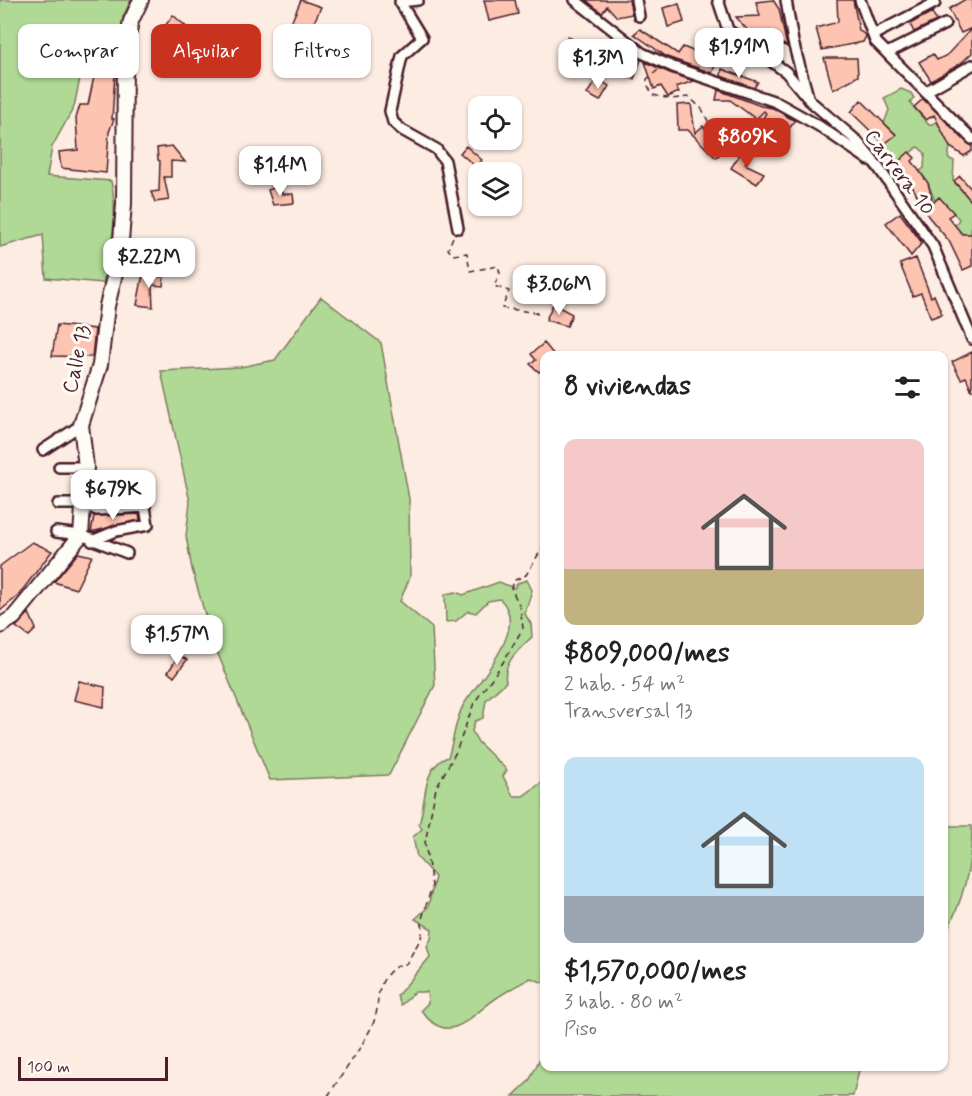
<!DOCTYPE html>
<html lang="es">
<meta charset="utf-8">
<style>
:root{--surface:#fff;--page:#f2f2f2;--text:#222;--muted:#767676;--accent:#c8321e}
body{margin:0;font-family:Mynerve,sans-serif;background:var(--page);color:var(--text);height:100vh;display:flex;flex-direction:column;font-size:22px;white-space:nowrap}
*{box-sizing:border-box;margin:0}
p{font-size:20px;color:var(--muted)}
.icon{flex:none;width:33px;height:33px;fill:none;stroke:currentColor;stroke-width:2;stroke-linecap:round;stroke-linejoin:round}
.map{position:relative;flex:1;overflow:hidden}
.drawer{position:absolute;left:540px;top:351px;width:408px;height:720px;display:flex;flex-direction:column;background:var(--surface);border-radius:12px;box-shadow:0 2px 4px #0004}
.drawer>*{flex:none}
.banner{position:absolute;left:18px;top:24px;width:432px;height:54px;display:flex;gap:12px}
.tools{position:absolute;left:468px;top:96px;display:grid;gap:12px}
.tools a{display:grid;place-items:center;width:54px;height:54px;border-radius:12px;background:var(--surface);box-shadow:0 2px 4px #0004;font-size:30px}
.scale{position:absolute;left:18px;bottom:15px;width:150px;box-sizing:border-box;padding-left:6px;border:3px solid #4a1f2b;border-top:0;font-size:16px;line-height:21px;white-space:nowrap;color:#4a1f2b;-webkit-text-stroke:4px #fdfcf7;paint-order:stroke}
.price{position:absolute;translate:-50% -51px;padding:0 14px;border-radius:12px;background:#fff;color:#222;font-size:20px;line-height:39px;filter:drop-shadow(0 2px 3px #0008)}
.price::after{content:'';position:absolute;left:50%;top:36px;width:18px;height:14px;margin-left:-9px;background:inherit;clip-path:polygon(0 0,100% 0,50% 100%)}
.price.on{background:var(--accent);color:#fff}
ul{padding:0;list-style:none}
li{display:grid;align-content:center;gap:12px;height:318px;padding:0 24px}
li span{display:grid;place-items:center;height:186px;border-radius:12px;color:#555}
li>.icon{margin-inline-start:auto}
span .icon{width:108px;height:108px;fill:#fffc;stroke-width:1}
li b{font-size:26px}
h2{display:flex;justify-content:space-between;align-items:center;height:72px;padding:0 24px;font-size:26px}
.chip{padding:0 21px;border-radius:12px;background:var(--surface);box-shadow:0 2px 4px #0004;font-size:21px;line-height:54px}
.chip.on{background:var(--accent);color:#fff}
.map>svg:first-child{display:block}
</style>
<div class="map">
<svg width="972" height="1096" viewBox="0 0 972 1096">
<rect width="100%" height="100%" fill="#fdece2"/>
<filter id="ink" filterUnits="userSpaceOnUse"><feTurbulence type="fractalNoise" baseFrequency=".0167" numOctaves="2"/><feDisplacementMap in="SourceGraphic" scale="12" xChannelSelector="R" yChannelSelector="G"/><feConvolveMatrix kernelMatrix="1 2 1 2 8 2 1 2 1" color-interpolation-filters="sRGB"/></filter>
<g filter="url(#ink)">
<path fill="#b0d996" stroke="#7d7c60" stroke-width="1.5" d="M0,0H131L123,17L118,54L87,45L74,107L52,147L47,176L111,181C119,217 111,247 103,283L46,278L43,235L0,247Z
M901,89L911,93L914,98L910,103L929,125L937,122L950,147L948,158L954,161L953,181L972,202L971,234H962L955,226L959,219L939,197L935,201L928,183L920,171L924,168L925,153L918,147L899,161L885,150L884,144L896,134L884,123L889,110L884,98Z
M321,297L381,343L409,499L410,577L400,601L432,628L435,685L389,775L270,780L213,642L192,569L186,536L190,502L161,371L240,367L275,360Z
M527,580L532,590L525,614L531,624L532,637C519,649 502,663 506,682L486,700L483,718L475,721L472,731L478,742L507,770L503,776L513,796H523L541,783L544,787V983L531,978C520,984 508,990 498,997C471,1014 449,1050 421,1010L428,1003L427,992H415L401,1005L397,996L430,957L427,946L431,939L432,929L415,919L428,907L435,877L417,857L413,837L422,829L419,824C427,801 421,767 448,757C454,740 455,719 464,704C480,679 530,627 500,599L488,601L476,613L468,611L456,621L446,622L445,594L456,592L463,595L499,582L514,588L518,583Z
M944,826H972C972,866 964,901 944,935Z
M544,1050V1066H860L853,1096H513L529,1081Z"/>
<path fill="#fdc5b1" stroke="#4a1f2b" stroke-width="1.5" d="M301,0L321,7L310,31L291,23Z
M484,0H515L518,14L489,21Z
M586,0H629L632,14L617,17L607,6L602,13Z
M773,0L779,9L787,47L783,44L775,56L762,47L736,17L760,16L756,2Z
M837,0H853L859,30L866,36L863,42L822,50L816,28L838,22Z
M964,0H972V53L960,64L931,81L919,62L933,54L937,60L947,55L972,28L961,33L949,9Z
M679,4L684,22L668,27L663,8Z
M932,12L936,21L914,32L910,24Z
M173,15L191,31L183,40L180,37L169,55L152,44Z
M640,29L678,54L683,47L698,53L696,59L715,66L712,73L667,57L634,34Z
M568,36L580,45L572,56L560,48Z
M99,53L116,58L112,119H114L109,132L106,173L61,168L59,152L78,150L76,118L80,105H88Z
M625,54L641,60L634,79L628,78L624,70L610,67L617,57Z
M824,58H857L858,76L833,90Z
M645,62L670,73L694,81L676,87L679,92L668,97L661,86L654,89Z
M722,69L758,82L754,88L721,76Z
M597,78L609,86L600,101L587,94Z
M718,90L761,106L773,108L795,121L781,139L756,129L766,113L764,111L756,119L730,100H716Z
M923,99L972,146V151L964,156L950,147L934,115L926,120L914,107Z
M861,100L896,135L884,144L851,112Z
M691,104L695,133L703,126L725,149L716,158L688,130H678L677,105Z
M172,146L185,162L171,161V177H164L169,200L155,202L151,192L159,191L160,161L158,160L157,148Z
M466,146L482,160L476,167L460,153Z
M742,151L748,154L745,164L764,173L757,184L731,168Z
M909,152L915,158L912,161L928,183L933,203L939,197L954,213L948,217L962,234H972V266L963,270L949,241L928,216L899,161Z
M960,176L972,190V202L954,181Z
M280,186L282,194H293L294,203L273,205L268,190Z
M900,213L922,243L911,256L886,223Z
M916,258L931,297L934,295L942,314L931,318L921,293L913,296L900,264Z
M143,274L164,277L163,286L152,285L153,307L137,305Z
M553,304L572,314L567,326L546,320Z
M57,325L95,329L92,357L52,356Z
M544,343L555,356H544V371L543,369L539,372L530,364L536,360L531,354Z
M972,352V391L966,377L961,379L952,362Z
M99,477L130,478L141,501L97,503Z
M139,514L140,520L91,532L94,516Z
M32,542L52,551L18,596L0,611V566Z
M78,553L92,556L76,589L54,582Z
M29,613L36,629L29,636L16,627Z
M179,655L187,660L174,677L168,672Z
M79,681L105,687L104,707L74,700Z"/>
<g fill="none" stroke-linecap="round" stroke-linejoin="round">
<defs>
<path id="street" d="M418,0L400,2L422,38L402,56L390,111L393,122L402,130L436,149L445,161L458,228
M575,0L642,53L673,67L776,102L819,126L869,160
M636,0L639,16
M718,0L728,30L786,72L807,97
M786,0L793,42L809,100L857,141L878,167L933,246L972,339
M860,0L875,41L972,139
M873,35L935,3
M887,53L945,24
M925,92L972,65
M43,450L81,425
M59,467H86
M58,504H83L97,510L145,507L148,525L116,531L92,541
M56,532L81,535L127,553"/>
<path id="secondary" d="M0,626L14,617L81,535L86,467L81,425L100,365L107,306L120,253L124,204L125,55L131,21L141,0"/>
</defs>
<use href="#street" stroke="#4a1f2b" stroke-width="14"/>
<use href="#secondary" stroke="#4a1f2b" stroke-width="18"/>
<path stroke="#4a1f2b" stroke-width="1.5" stroke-dasharray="6 4.5" stroke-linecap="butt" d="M658,70L647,79V84L653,95L671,99L689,97L702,109L715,135
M453,237L448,249L453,255L467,253L470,271L498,266L500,273L494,286L509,291L502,308L539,313
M328,1096C342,1074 359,1052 371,1028C382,1007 373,994 386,976C391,969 398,965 406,964L421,938L423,928L421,922L432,886L425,843L436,788L456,752L474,703L502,664L523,628L520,607L511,588L513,581L526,575L544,545"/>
<use href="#street" stroke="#fdfcf7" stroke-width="9"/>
<use href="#secondary" stroke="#fdfcf7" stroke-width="14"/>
</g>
</g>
<g text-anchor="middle" stroke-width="6" stroke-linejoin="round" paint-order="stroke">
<g font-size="21" fill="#4a1f2b" stroke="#fdfcf7">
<text transform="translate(900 172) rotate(53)" y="7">Carrera 10</text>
<text transform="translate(76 359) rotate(-78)" y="7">Calle 13</text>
</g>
</g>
</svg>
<div class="tools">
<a><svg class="icon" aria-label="locate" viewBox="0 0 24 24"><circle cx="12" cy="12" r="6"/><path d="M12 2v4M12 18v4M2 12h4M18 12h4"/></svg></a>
<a><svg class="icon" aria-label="layers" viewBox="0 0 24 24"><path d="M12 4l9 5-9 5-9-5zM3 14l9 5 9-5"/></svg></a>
</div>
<div class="scale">100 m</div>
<b class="price" style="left:739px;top:79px">$1.91M</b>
<b class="price" style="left:598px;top:90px">$1.3M</b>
<b class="price on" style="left:747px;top:169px">$809K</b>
<b class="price" style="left:280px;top:197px">$1.4M</b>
<b class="price" style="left:149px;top:289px">$2.22M</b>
<b class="price" style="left:559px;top:316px">$3.06M</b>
<b class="price" style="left:113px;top:521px">$679K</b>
<b class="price" style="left:177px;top:666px">$1.57M</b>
<div class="banner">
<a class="chip">Comprar</a>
<a class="chip on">Alquilar</a>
<a class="chip">Filtros</a>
</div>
<section class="drawer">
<h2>8 viviendas<svg class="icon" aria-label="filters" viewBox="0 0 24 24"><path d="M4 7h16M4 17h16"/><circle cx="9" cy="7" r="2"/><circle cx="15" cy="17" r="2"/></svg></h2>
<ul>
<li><span style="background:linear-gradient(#f6c9c9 70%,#c2b280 0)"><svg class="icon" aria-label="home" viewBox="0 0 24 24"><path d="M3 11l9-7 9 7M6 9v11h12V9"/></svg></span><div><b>$809,000/mes</b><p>2 hab. · 54 m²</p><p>Transversal 13</p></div></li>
<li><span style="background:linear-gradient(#bfe0f5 75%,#9aa5b1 0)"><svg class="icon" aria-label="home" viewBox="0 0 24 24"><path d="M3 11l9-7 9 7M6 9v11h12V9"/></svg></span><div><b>$1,570,000/mes</b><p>3 hab. · 80 m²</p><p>Piso</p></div></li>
</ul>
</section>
</div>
